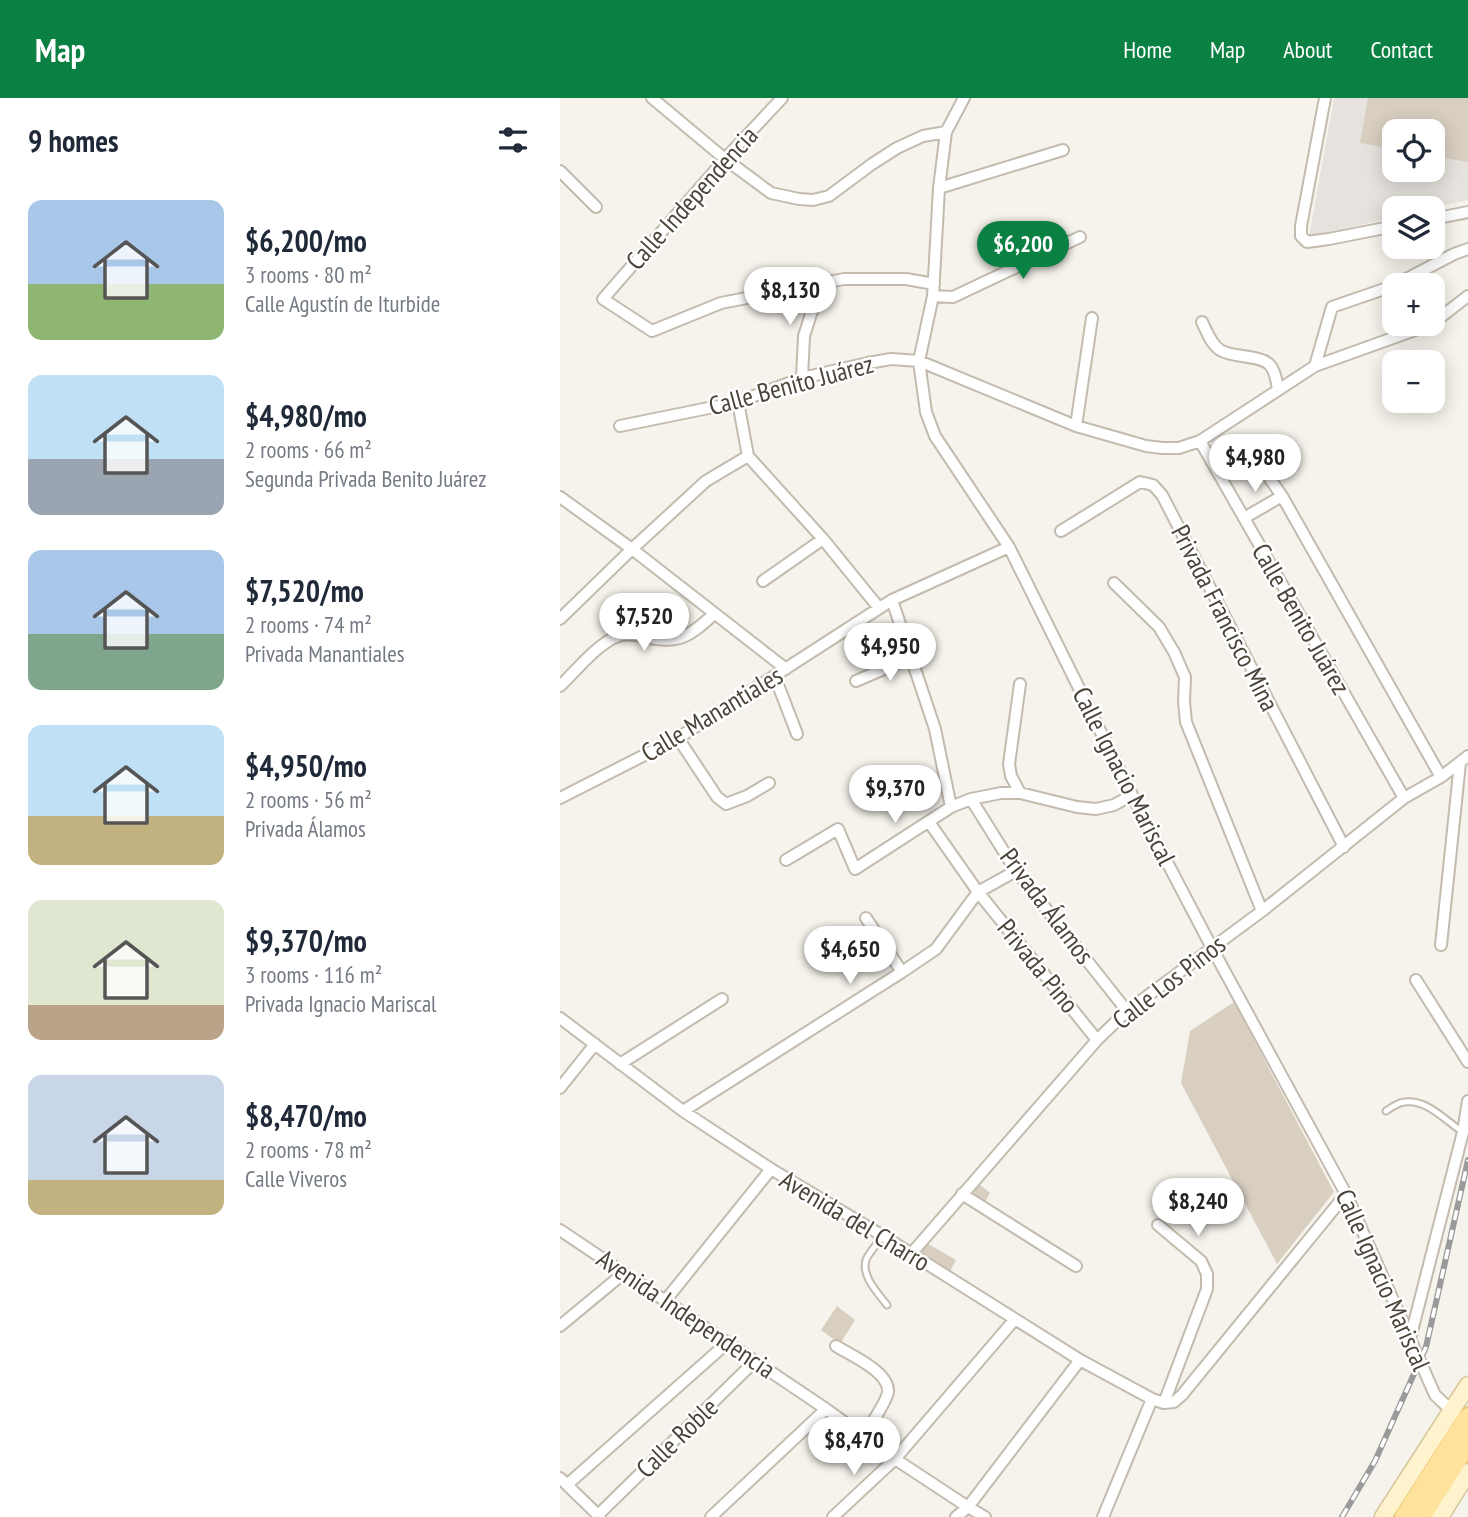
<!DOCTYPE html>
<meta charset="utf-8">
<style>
:root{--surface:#fff;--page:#f6f6f7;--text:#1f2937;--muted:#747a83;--accent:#0b8043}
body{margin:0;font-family:"PT Sans Narrow",sans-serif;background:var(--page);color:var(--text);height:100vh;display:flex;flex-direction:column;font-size:26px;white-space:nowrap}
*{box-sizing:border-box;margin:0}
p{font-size:23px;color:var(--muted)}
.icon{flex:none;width:38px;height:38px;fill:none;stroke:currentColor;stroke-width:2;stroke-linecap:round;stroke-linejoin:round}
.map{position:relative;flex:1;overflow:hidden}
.sheet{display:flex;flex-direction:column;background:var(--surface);width:560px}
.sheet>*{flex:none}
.fabs{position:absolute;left:822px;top:21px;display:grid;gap:14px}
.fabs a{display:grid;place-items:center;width:63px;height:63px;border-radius:14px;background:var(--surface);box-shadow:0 4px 18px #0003;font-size:35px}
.price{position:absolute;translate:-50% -60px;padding:0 16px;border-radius:24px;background:#fff;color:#222;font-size:23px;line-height:46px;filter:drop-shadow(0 2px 4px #0008)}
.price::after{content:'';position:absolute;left:50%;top:42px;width:21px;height:16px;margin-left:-10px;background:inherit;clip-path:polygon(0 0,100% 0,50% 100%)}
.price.active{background:var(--accent);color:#fff}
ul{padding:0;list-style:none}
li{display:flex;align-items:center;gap:21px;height:175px;padding:0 28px}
li span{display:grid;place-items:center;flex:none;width:196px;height:140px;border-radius:14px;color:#555}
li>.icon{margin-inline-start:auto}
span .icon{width:84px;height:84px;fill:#fffc;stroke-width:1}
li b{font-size:30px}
h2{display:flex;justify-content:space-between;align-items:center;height:84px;padding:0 28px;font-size:30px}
header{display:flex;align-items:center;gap:42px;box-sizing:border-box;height:98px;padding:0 35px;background:var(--accent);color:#fff}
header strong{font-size:33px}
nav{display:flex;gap:38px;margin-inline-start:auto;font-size:24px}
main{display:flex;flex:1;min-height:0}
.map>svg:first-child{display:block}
</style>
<header>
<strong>Map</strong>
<nav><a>Home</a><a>Map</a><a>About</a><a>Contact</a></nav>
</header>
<main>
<section class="sheet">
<h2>9 homes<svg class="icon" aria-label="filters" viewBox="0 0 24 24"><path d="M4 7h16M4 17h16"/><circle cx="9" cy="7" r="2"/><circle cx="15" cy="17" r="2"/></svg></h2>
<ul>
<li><span style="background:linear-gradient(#a9c7e8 60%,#8fb573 0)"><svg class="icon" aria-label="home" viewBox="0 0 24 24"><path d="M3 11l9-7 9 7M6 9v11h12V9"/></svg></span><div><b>$6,200/mo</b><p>3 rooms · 80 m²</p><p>Calle Agustín de Iturbide</p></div></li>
<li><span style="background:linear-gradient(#bfe0f5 60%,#9aa5b1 0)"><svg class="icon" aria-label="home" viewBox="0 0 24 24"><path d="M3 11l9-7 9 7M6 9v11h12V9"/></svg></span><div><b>$4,980/mo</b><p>2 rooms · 66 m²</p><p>Segunda Privada Benito Juárez</p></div></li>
<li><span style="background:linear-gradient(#a9c7e8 60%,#7fa58c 0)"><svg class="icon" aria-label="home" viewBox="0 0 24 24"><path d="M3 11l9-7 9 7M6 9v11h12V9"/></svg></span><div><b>$7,520/mo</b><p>2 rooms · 74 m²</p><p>Privada Manantiales</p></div></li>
<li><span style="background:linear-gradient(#bfe0f5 65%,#c2b280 0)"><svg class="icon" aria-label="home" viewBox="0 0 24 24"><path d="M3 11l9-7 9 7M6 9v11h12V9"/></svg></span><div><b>$4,950/mo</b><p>2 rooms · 56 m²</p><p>Privada Álamos</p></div></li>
<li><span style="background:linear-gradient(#dfe7d0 75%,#b9a48a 0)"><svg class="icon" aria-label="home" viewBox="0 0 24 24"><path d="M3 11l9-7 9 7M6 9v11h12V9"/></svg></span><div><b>$9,370/mo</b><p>3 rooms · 116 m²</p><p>Privada Ignacio Mariscal</p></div></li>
<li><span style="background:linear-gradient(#c9d6e8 75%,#c2b280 0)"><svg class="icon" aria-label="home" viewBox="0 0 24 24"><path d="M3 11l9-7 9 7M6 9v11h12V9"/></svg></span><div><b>$8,470/mo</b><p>2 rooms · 78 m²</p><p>Calle Viveros</p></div></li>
</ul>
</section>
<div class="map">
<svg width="908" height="1419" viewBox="0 0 908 1419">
<rect width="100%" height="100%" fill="#f6f3ec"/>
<path fill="#e6e2dd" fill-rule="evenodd" d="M774,0H908V102L871,110H835V119L749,139ZM835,33H873V72H835Z"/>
<path fill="#d8cfc1" d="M808,0H908V64L873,58V33H835V51L800,45Z
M674,904L774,1094L717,1166L621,985L630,933Z
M419,1086L430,1095L425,1104L414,1095Z
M365,1144L396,1162L390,1174L358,1153Z
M277,1208L295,1222L280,1246L261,1232Z"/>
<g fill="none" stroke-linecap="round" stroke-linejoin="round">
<defs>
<path id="service" d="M826,1013C830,1010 835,1007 840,1005C865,998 884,1022 903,1034
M323,1138C318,1145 309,1154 306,1162C301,1178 318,1195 327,1207"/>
<path id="minor" d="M92,0L165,61L211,95L239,101L253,102L269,98L312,66L337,50L363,38L386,34
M222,0L165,61L43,201L92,233L161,205L284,181H346L374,186
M404,0L386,34L379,90L373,198L359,263L366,314L375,338L449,449L572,697L652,850L786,1096L875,1297L894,1315
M765,0L741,128V138L747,144L769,141L835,128
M0,73L36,109
M379,90L503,52
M873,121L908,114
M373,198L393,199L520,139
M642,224C647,234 651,246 660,252C665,255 671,256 676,257C706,262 714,260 718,292
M873,225L908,198
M755,268L772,209L833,188L894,156L908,151
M242,280L244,238L261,185
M178,304L188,358L263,441L319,510
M60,328L178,304L242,280L308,265L331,261L359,263L516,328L586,348L602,350H619L640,343L755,268L872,226
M516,328L532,220
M640,343L844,700
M706,375L722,398L881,679
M0,399L72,451L226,571
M684,420L722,398
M501,433L580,384L593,387L602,397L784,749
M203,483L263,441
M554,485L599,529L614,554L625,579L624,604L626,624L702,813
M332,502L375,631L391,709
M0,521L72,451L146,383L188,358
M215,579L237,636
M296,583L352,559
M0,588C16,573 37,546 58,538C67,535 77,537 85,539C119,547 130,538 154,516
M118,640L157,699L166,706L187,698L209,685
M460,695L451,678L449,666L460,586
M0,700L118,640L332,502L449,449
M411,701L456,773L567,913
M369,724L418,794L537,942
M226,762L278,731L295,771L391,709L411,701L441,695H460L517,709L536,711L554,707L572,697
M306,820L342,874
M881,847L900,665
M856,882L908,964
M0,920L123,1013L211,1071L323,1138L520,1262L592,1301L604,1305L614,1304L622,1297L786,1096
M60,966L162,901
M0,990L35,946
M123,1013L342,874L376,851L418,794L456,773
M402,1096L516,1168
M598,1127L641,1163L647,1176V1191L604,1305
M0,1132L266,1311L335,1361L408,1409L425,1419
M351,1156L537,942L567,913L702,813L844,700L881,679L908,658
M105,1203L211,1071
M0,1228L64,1175
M850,1241L903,1034L908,1003
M276,1248C290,1257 330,1274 328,1294C327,1302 310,1328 304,1337
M0,1380L40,1419
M8,1386L167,1245
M38,1417L195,1263
M151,1419L266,1311
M273,1419L335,1361L455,1221
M396,1419L408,1409L520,1262
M543,1419L592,1301"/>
<path id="secondary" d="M823,1419L908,1287
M880,1419L908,1374"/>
<path id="primary" d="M844,1419L908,1319
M861,1419L908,1345"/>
</defs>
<use href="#service" stroke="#c2bbae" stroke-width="9"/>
<use href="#minor" stroke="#c2bbae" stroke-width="14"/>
<use href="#secondary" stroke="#d6c79b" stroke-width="19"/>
<use href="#primary" stroke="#e6c16a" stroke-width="21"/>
<use href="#service" stroke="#fff" stroke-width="5"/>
<use href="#minor" stroke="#fff" stroke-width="10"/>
<use href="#secondary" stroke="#fff3cd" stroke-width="16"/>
<use href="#primary" stroke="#ffe39c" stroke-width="18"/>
<defs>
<path id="rail" d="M782,1419L815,1363L866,1249L908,1062"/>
</defs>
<use href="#rail" stroke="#9a9a9a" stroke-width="6"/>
<use href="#rail" stroke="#fff" stroke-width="3.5" stroke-dasharray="10" stroke-linecap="butt"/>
</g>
<g text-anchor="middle" stroke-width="5" stroke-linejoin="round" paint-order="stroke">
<g font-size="26" fill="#4b4439" stroke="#fff">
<text transform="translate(132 100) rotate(-48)" y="9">Calle Independencia</text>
<text transform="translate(231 287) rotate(-15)" y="9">Calle Benito Juárez</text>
<text transform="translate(665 520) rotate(63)" y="9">Privada Francisco Mina</text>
<text transform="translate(741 521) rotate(60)" y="9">Calle Benito Juárez</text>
<text transform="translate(152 616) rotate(-31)" y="9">Calle Manantiales</text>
<text transform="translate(564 678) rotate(63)" y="9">Calle Ignacio Mariscal</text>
<text transform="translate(487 808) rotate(53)" y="9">Privada Álamos</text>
<text transform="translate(478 868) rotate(51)" y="9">Privada Pino</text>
<text transform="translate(609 884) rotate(-38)" y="9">Calle Los Pinos</text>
<text transform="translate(295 1123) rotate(31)" y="9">Avenida del Charro</text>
<text transform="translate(823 1182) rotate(66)" y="9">Calle Ignacio Mariscal</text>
<text transform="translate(126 1216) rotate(34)" y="9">Avenida Independencia</text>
<text transform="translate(117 1340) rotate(-44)" y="9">Calle Roble</text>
</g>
</g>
</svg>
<div class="fabs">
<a><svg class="icon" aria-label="locate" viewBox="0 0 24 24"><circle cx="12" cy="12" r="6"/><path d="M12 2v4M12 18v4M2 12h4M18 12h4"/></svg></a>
<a><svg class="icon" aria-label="layers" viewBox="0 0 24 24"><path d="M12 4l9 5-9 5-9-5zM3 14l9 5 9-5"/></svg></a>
<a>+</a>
<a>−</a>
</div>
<b class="price active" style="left:463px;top:183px">$6,200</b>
<b class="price" style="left:230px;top:229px">$8,130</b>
<b class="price" style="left:695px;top:396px">$4,980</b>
<b class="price" style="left:84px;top:555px">$7,520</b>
<b class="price" style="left:330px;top:585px">$4,950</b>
<b class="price" style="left:335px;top:727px">$9,370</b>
<b class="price" style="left:290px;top:888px">$4,650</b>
<b class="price" style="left:638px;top:1140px">$8,240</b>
<b class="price" style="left:294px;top:1379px">$8,470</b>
</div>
</main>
